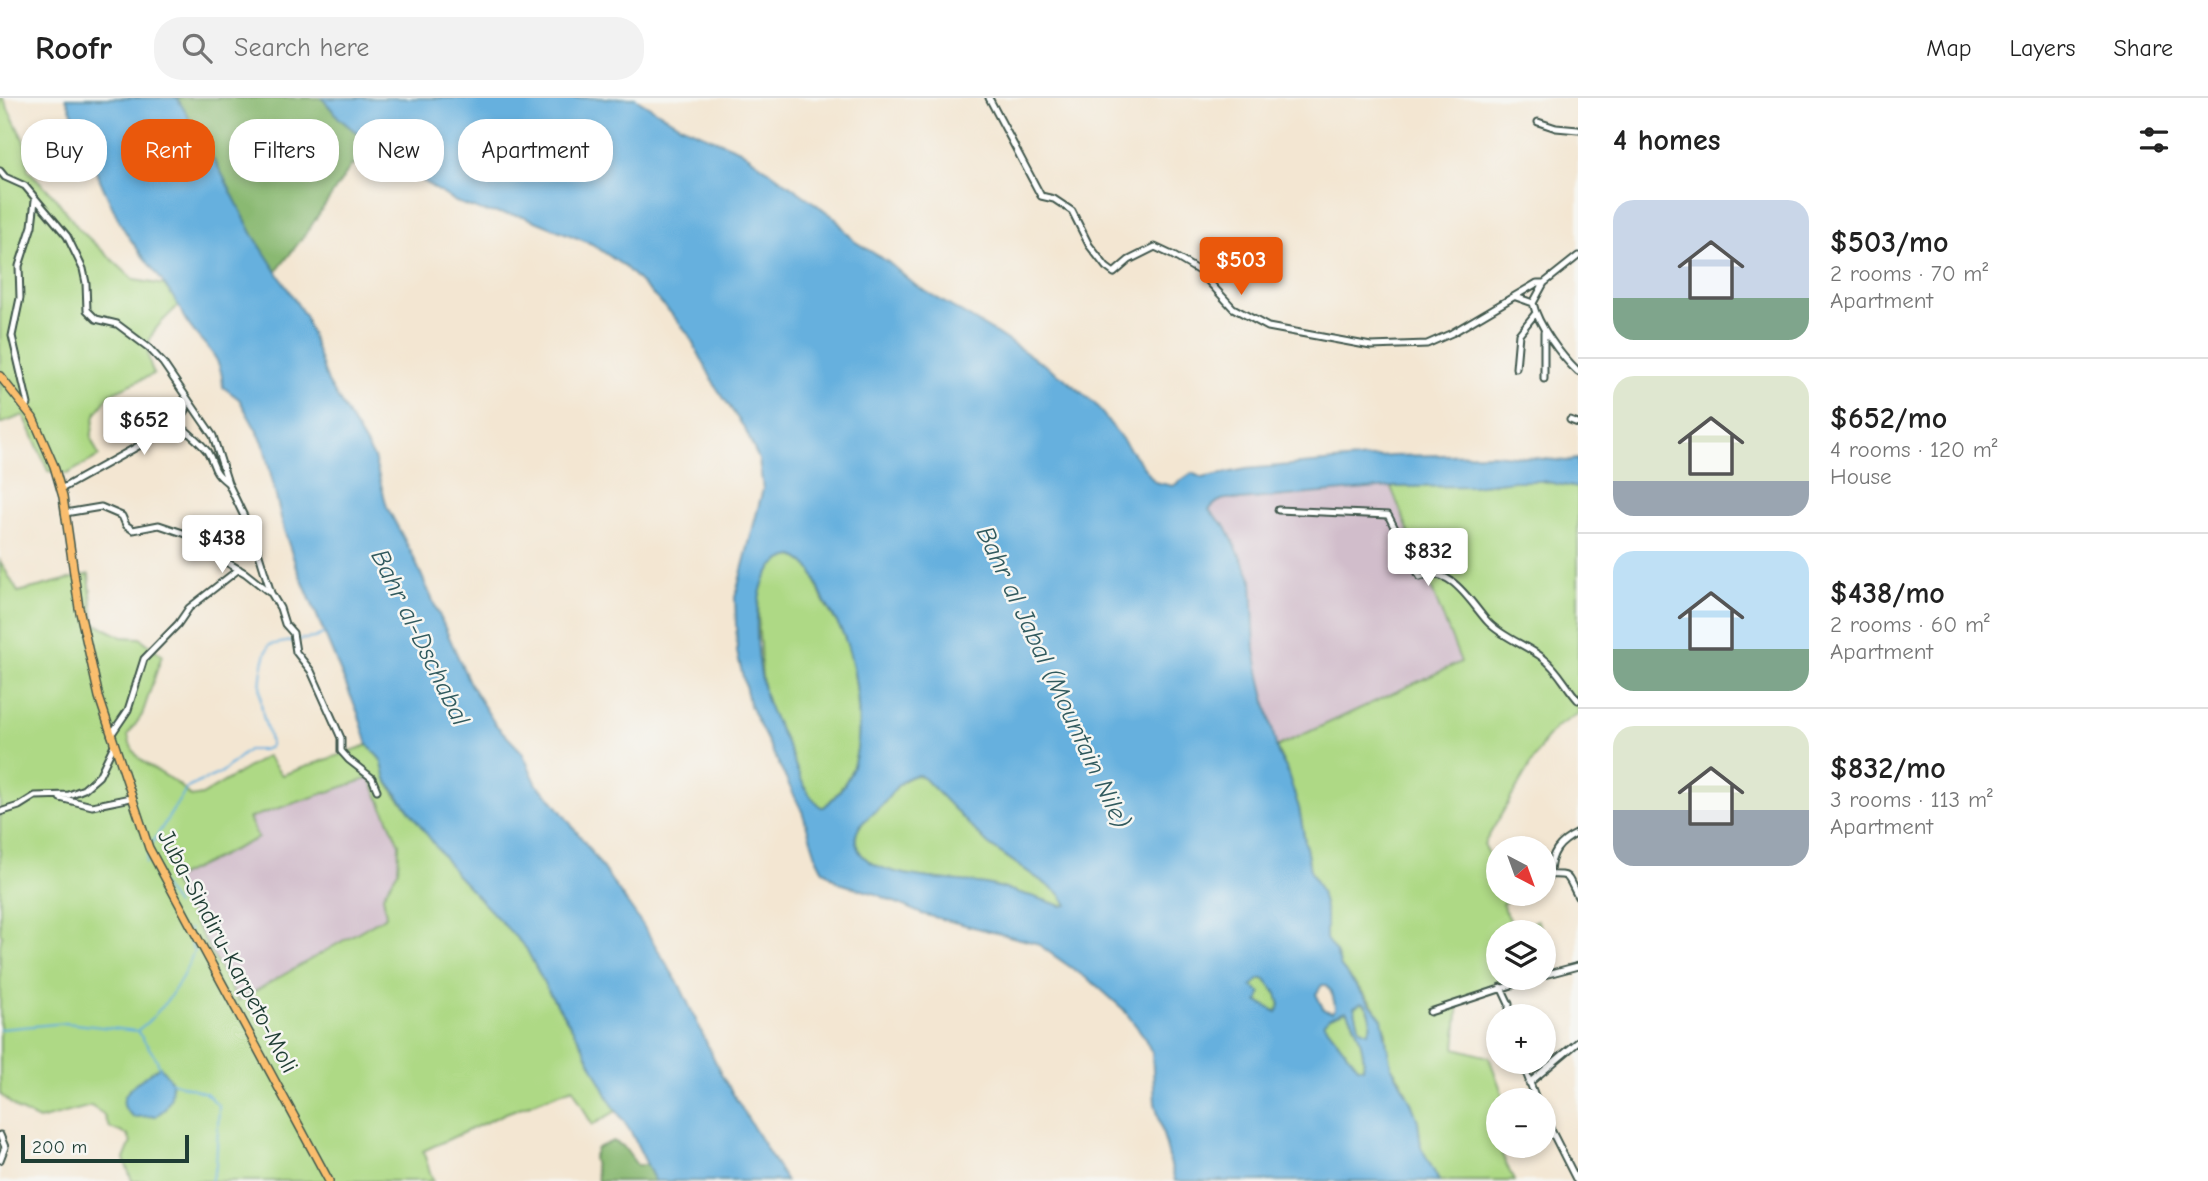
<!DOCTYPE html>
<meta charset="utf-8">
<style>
:root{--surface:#fff;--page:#f2f2f2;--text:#222;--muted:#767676;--line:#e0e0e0;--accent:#ea580c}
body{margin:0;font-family:"Comic Neue",sans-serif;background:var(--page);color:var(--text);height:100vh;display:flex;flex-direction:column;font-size:26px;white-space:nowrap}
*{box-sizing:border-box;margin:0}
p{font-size:23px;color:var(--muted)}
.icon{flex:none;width:38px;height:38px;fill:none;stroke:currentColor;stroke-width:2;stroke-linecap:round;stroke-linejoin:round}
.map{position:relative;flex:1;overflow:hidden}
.panel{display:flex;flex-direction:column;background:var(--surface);width:630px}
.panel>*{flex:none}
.hud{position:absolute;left:21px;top:21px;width:665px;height:63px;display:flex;gap:14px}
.needle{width:46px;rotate:139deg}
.controls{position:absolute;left:1486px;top:738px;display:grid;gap:14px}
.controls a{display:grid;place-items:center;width:70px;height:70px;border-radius:50%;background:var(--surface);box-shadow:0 4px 10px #0003;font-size:35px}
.scale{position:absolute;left:21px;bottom:18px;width:168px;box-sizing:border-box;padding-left:7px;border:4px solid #1f3d34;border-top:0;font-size:19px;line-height:24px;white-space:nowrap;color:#1f3d34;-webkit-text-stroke:5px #f6f6f2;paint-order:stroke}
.price{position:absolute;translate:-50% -60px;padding:0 16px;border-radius:7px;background:#fff;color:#222;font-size:23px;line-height:46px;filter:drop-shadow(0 2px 4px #0008)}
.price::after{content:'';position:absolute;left:50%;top:42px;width:21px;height:16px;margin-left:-10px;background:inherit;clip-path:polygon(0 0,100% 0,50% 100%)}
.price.on{background:var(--accent);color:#fff}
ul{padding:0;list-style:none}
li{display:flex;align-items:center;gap:21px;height:175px;padding:0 35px}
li+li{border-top:2px solid var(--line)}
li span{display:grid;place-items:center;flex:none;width:196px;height:140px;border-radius:21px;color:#555}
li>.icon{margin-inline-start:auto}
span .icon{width:84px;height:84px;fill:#fffc;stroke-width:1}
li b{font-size:30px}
h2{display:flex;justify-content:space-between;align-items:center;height:84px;padding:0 35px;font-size:30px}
.tag{padding:0 24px;border-radius:28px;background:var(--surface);box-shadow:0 4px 10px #0003;font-size:24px;line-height:63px}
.tag.on{background:var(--accent);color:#fff}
header{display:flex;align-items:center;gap:42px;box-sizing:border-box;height:98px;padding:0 35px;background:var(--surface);border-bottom:2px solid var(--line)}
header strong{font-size:33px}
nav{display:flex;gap:38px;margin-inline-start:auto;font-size:24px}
.search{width:490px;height:63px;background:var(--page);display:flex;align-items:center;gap:18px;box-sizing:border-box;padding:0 24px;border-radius:28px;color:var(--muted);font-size:26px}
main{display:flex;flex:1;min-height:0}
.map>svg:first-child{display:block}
</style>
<header>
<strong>Roofr</strong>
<div class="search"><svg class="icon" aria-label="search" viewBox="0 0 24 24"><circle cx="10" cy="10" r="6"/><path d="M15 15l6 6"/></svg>Search here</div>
<nav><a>Map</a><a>Layers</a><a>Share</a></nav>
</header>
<main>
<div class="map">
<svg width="1578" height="1083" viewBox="0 0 1578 1083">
<rect width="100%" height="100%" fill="#f6f6f2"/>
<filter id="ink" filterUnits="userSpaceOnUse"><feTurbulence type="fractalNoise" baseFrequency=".0143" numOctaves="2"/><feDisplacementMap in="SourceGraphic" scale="14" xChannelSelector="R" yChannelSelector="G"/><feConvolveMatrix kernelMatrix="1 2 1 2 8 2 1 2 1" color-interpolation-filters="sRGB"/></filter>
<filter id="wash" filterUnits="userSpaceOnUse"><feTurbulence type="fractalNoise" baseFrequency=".00686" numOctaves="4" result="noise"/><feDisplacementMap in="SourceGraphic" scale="28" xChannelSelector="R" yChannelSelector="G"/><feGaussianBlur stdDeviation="1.57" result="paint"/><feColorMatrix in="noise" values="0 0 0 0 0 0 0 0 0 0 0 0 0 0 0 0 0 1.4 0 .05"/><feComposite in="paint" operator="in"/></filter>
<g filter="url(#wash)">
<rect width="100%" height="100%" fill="#f3e6d2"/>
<path fill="#d1bdcb" d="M1391,389L1461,564L1276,649L1255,553L1252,482L1233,442L1209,412L1215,405L1228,400L1240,402Z
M370,680L399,746L398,773L383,797L386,818L238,903L171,782L257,740L248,720Z"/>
<path fill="#aed985" stroke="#668b5c" stroke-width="2" fill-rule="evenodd" d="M0,0H3L25,45L28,72L54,98L79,131L134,182L164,187L179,207C155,231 138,241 154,276L111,295L95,317L91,340L99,358L67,376L48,373L24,317L0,326Z
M1514,383H1542L1578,390V616L1556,629L1545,642L1484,746L1498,775V796H1508L1511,801L1502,806L1515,832L1537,822L1543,835H1498V880H1522L1459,903L1455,950L1489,959L1505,1003H1498V1031L1495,1041L1514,1083H1439L1421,1049L1418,1023L1402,984L1391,968L1387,954L1386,935L1375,909L1341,869L1336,855L1326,842V815L1321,794L1310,772L1299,710L1286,670L1276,649L1461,564L1391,389L1472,388Z
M794,458C816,469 813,479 822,500C828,513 838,524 844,538C856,569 864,632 854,665C849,681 837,697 824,709H821C803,695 797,670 788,649C781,633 771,617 766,600C761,583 761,564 760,547C757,516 752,463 794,458Z
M0,463L18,494L89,476L94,525L122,539L140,540L162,557L142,617L128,637C132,671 172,673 191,699L202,697L267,658L282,677L368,647L381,662L386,681L396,697L416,719L457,777L526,850L547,891L579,941L616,1013L592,1027L573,990L506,1015L423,1053L433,1083H132L124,1061L131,1044L128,1037L110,1030L103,1016L91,1008L39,1022L18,1012L0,996V847L2,837L0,834ZM370,680L399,746L398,773L383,797L386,818L238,903L171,782L258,740L249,720Z
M918,677L925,681L988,746L1060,796L1067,807L1062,808C1039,800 1015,793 991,787C960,780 869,784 857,748C850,728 872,718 883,706C894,693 900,679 918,677Z
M1265,881L1277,896L1280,907L1276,914L1258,904L1252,888L1255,883Z
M1361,905L1364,906C1371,913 1373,926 1368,934L1360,931L1354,909Z
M1346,913C1356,923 1366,957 1363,970L1358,969L1324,925L1330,919Z"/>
<path fill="#8ab972" stroke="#547b53" stroke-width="2" d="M177,0H322L339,20L391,63L370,61L351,68L307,134L276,174L252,135L221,74Z
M613,1043L623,1048L637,1067H647L655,1083H598L593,1060L597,1050Z"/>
<path fill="#66b0de" stroke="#427689" stroke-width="2" fill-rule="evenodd" d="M66,0H177L221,74L252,135L305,218L328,284L374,360L387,409L412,456L470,586L495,626L522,654L537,687L550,699L583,742L642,826L680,888L722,978L786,1083H655L631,1034L610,1003L579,941L547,891L526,850L457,777L386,681L381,662L368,647L358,615L296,468L284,432L263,344L239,301L223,289C222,253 201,248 185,221C182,217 181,211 178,207C162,179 138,156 122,128C100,87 84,43 66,0Z
M322,0H635L680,27L740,52L834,119L854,143L888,164L915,187L996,235L1063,279L1095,306L1155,384L1173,388L1192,375L1202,380L1246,371L1391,358L1493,356L1566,363L1578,361V390L1542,383H1514L1472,388L1391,389L1240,402C1226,399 1218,401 1209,412L1226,429L1252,482L1255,553L1260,578L1278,656L1286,670L1299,710L1310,772L1321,794L1326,815V841L1336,855L1341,869L1382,921L1391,968L1411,1004L1418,1023L1421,1049L1439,1083H1175L1155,1005L1152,955L1143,937L1123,911L1096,887L1036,845L922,816L876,796L839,785L822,771L817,761L802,713L750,608L737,554L735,499L763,391L759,362L745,331L716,289L689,237L670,214L625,169L592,146L523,118L482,113L456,104L391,63L339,20ZM794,458C816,469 813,480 823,500C829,513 838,524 844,538C857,571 864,630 854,665C849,682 837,698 824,709H821C803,695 797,670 788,649C781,633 771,617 766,600C756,565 743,464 794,458ZM919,677L925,681L988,746L1060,796L1067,807L1062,808C1039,800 1015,793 990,787C961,780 868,784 857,748C850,728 872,718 883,706C894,693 900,678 919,677ZM1260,881H1265L1277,896L1280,907L1277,914L1258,904L1261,895L1252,888ZM1322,887H1326C1332,893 1335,903 1335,911L1332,914L1324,912L1316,896ZM1361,905L1365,906C1371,913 1373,926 1368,934L1360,931L1354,909ZM1346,913C1356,922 1366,957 1363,970L1358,969L1324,925L1330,919Z
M160,968L172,984L171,999L165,1011L156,1018L134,1019C105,1000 144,980 160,968Z"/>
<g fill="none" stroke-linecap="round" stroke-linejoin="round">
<path stroke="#66b0de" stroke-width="2" d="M297,542L314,540L323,536
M151,747L187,690L222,674L248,652H263L270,649C271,638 265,628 263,617C258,595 260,568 269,547L292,543
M146,765L148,756
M154,776L176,807
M0,931L66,925L137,933C164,912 182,884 194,853L188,837L189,831
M138,934L156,960L160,970
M172,984L206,995L219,1008L216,1068L211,1083"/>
</g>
</g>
<g filter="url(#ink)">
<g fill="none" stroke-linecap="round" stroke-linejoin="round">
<defs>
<path id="minor" d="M989,0L1041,98L1054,101L1072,113L1089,147L1106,169L1114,175L1129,162L1155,149L1172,157L1199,173L1233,210L1268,229L1371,248L1427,246L1452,235L1537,185H1544L1578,158
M1538,24L1556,30L1578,32
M0,73L5,79L25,88L67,138L83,171L86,185L87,212L96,221L117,226L149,250L163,265L213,338L228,385L253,437L271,495L280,510L285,526L293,535L296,554L311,573L341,640V653L349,662L372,680L377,692
M1544,185L1533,205C1538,227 1561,258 1578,274
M1516,199L1533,205
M1544,234V281
M1516,270L1519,236L1535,216
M28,306L12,238L20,200L19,168L32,128L35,102
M123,313L137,324L145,343
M1570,322L1578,325
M178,326C188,334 199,343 207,353C217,369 210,371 228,385
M61,391L178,326L186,312V301
M1278,412L1388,417L1420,479C1451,466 1471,506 1488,524C1502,539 1526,547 1543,560C1558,571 1566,589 1578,602
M65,415L101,409L122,418L126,427L133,432L159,427L192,438H202L245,422
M198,438L211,455L245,475L269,494
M111,637L128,612L144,561L178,526L189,510L239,471
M60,700L92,708L131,700
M0,714L19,708L35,698L69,697L84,691L99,678L114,647
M1544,777C1572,776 1565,775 1578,799
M1550,777C1550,755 1559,744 1578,735
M1544,877L1578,868
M1501,889L1509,906V919
M1430,914L1533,880
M1522,964L1537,1003
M1529,985L1578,944
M1544,1018L1577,1083
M0,1037L5,1049L0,1062"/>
<path id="major" d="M0,278L33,320L54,368L63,399L79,510L99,599L149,750L329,1083"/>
</defs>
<use href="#minor" stroke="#3f564c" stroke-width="9"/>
<use href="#major" stroke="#3f564c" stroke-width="10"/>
<use href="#minor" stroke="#fff" stroke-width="5"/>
<use href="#major" stroke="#fabe6e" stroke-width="7"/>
</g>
</g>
<g text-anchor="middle" stroke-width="5" stroke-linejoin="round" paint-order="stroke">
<g font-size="24" fill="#1f3d34" stroke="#f6f6f2">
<text transform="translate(228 853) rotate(62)" y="8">Juba-Sindiru-Karpeto-Moli</text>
</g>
<g font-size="26" font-style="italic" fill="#315a5e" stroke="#f6f6f2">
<text transform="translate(421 539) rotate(64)" y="9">Bahr al-Dschabal</text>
<text transform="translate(1054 579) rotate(65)" y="9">Bahr al Jabal (Mountain Nile)</text>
</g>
</g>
</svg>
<div class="controls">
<a><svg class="needle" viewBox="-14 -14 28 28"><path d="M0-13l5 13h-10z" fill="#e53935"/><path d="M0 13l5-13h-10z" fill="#767676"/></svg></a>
<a><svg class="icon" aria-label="layers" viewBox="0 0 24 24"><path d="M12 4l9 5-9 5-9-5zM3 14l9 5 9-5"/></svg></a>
<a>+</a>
<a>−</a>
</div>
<div class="scale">200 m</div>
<b class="price on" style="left:1241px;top:199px">$503</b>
<b class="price" style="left:144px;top:359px">$652</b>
<b class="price" style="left:222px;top:477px">$438</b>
<b class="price" style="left:1428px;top:490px">$832</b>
<div class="hud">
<a class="tag">Buy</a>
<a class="tag on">Rent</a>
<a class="tag">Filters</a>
<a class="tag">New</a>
<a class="tag">Apartment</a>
</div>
</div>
<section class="panel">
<h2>4 homes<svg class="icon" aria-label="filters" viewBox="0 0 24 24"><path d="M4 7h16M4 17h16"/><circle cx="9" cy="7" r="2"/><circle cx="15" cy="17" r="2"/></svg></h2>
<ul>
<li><span style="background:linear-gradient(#c9d6e8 70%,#7fa58c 0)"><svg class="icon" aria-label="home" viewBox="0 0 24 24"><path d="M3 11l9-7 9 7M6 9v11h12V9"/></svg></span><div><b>$503/mo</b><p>2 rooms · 70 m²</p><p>Apartment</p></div></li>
<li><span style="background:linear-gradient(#dfe7d0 75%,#9aa5b1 0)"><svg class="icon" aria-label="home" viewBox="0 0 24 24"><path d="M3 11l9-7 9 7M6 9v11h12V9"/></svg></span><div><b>$652/mo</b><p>4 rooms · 120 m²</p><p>House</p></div></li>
<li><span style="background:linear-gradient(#bfe0f5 70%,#7fa58c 0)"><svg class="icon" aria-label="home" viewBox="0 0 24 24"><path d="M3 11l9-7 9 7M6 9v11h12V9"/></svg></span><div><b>$438/mo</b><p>2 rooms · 60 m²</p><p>Apartment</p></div></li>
<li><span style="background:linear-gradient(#dfe7d0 60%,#9aa5b1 0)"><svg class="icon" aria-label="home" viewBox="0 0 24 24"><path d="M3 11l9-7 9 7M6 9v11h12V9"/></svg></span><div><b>$832/mo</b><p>3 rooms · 113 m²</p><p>Apartment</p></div></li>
</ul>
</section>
</main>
